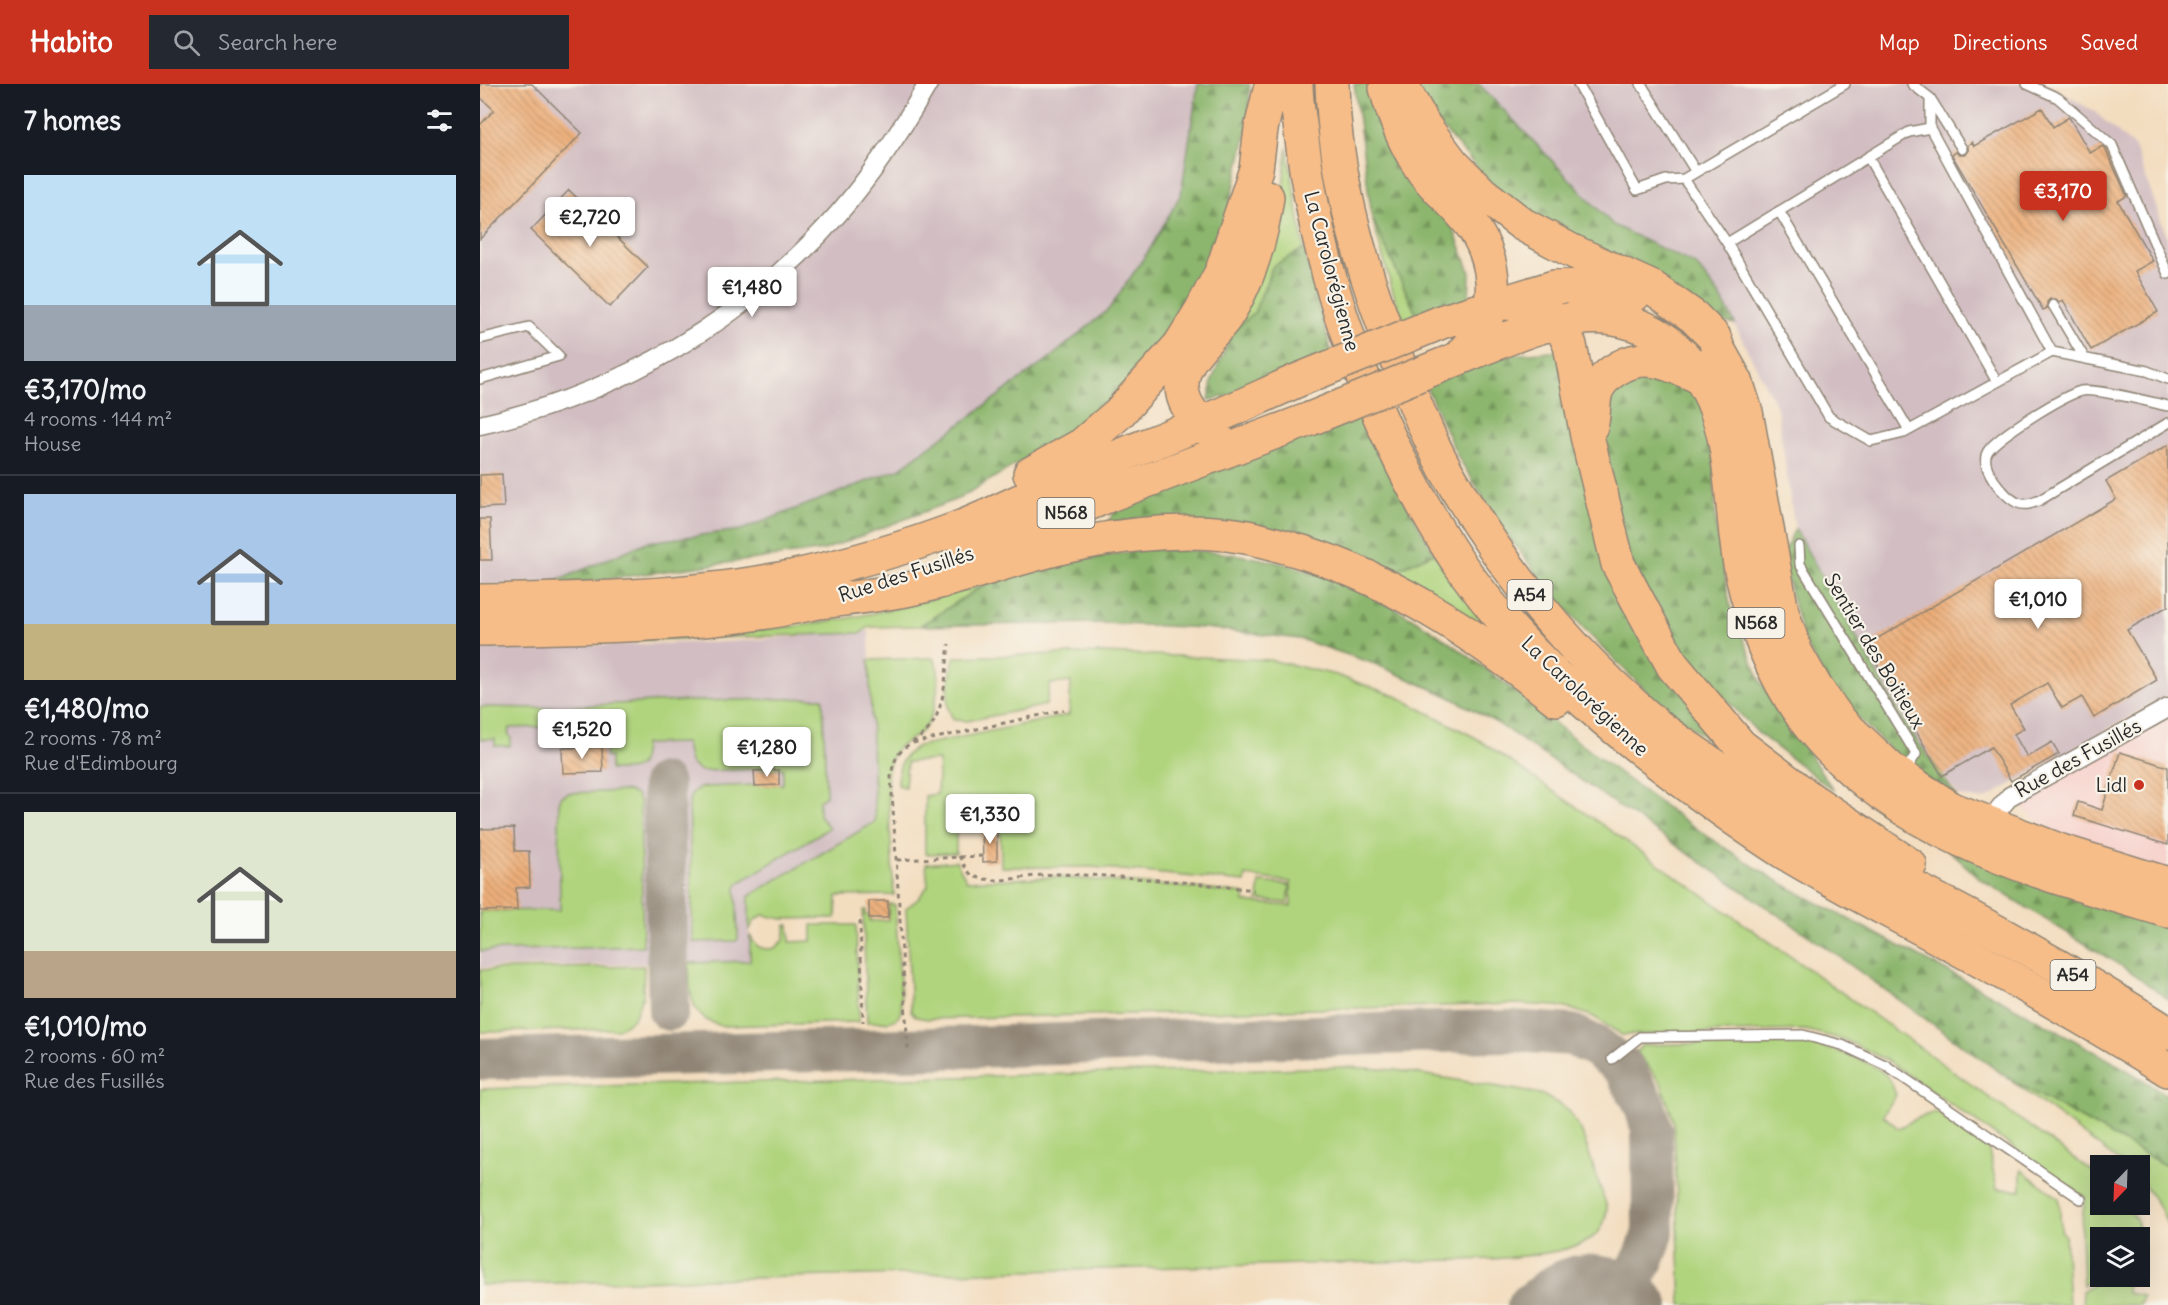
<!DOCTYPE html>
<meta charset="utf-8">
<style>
:root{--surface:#171b24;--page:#242831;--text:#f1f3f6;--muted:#9ea1a6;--line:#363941;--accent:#c8321e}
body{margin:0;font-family:Delius,sans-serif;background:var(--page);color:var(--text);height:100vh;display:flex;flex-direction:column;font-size:22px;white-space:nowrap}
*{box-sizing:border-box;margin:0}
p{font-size:20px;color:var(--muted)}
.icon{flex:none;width:33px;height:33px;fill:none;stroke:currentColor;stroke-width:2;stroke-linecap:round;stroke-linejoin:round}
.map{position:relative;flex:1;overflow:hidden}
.side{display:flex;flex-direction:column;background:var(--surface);width:480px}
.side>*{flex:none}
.needle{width:39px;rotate:203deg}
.fabs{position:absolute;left:1610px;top:1071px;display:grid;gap:12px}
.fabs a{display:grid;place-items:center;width:60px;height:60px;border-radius:0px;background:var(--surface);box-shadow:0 6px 24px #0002;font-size:30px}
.price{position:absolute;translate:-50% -51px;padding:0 14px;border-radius:6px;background:#fff;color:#222;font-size:20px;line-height:39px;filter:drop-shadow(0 2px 3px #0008)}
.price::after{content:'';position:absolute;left:50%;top:36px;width:18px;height:14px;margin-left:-9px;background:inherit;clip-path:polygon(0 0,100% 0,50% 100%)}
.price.current{background:var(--accent);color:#fff}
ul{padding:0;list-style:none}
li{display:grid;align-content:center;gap:12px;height:318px;padding:0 24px}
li+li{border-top:2px solid var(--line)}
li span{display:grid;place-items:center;height:186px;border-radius:0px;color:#555}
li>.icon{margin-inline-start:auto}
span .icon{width:108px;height:108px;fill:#fffc;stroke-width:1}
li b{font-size:26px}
h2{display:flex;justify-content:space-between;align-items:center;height:72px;padding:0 24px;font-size:26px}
header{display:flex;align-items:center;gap:36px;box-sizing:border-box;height:84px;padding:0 30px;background:var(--accent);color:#fff}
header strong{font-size:28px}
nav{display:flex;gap:33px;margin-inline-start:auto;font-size:21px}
.search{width:420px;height:54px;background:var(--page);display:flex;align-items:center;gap:15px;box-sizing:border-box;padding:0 21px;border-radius:0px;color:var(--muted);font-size:22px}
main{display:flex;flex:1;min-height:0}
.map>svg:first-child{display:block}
</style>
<header>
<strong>Habito</strong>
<div class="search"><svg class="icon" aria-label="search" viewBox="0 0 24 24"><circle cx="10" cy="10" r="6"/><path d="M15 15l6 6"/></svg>Search here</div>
<nav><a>Map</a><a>Directions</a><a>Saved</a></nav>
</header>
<main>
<section class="side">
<h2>7 homes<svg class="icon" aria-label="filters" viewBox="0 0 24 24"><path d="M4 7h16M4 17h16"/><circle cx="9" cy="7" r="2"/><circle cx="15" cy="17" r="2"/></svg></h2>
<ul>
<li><span style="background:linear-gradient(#bfe0f5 70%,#9aa5b1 0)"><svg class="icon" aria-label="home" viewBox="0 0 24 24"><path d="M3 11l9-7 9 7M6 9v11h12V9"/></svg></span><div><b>€3,170/mo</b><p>4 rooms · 144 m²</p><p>House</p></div></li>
<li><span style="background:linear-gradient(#a9c7e8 70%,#c2b280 0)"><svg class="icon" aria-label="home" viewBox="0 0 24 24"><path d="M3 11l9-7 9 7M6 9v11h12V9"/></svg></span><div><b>€1,480/mo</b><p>2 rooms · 78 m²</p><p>Rue d'Edimbourg</p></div></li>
<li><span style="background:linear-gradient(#dfe7d0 75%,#b9a48a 0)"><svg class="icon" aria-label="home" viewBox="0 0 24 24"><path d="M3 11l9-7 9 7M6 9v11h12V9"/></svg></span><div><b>€1,010/mo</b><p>2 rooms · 60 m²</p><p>Rue des Fusillés</p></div></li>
</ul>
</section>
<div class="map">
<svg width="1688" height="1221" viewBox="0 0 1688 1221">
<defs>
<pattern id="forest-firs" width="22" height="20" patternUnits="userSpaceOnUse" patternTransform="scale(1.5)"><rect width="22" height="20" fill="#8cb66d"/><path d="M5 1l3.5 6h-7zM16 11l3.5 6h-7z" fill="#73945a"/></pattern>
<pattern id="building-back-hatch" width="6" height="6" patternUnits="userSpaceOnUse" patternTransform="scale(1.5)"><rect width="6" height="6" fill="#edaf7a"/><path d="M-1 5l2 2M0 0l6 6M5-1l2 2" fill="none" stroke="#c08f64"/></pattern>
</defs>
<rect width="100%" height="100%" fill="#f7f3e8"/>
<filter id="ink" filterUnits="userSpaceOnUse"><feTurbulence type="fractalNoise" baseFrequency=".0167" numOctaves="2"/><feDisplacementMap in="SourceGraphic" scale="12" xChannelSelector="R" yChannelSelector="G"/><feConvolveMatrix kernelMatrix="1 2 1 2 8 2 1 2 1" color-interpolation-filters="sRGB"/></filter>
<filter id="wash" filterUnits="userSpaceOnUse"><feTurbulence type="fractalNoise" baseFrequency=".008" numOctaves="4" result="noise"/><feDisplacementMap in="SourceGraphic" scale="24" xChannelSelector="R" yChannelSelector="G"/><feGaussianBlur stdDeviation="1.35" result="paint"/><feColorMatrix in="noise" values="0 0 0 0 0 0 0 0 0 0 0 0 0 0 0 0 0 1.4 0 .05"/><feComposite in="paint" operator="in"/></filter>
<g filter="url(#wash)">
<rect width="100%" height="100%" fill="#f3ddbf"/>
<path fill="#f7d0cb" d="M1688,633V794L1595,772L1530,712Z"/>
<path fill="#d2bec2" d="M0,0H718L701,110L670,165L629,225L571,273L419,385L261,446L167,458L72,499L0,501Z
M999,0H1567L1615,28L1655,64L1688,156V611L1504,716L1479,712L1429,645L1315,445L1297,324L1240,212L1216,181L1133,141Z
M389,547L395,738L269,812L270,877L0,884V564L244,558Z"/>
<path fill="#b0d47e" stroke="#6e8054" stroke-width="1.5" d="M807,63L824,165L793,182L774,229L752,248L801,124Z
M892,134L938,234L926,242L913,208Z
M954,469L1012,545L1008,551L905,491Z
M505,500L440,542L389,543L381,549L0,561C120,555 245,555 364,535C412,526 458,514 505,500Z
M623,569L790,576L856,591L916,612L996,654L1153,762L1432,958L1620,1093V1120L1645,1121L1656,1135L1664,1177H1659V1154H1620V1193L1603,1201L1601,1147L1605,1113L1408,977L1365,956L1325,946L1142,951L1114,933L1094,926L1077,922L1036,920L448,935L436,933L431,927L426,824L438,815L448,802L446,780L476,777L487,797L575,793L715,804L765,810L764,818L811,822V798L766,792L765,798L612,783H521L520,740L500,741L498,744L476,745V769L445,770V712L457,710L459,676L427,678L425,703L418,701C418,682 421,672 438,662L589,631L591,598L570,600L566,621L487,637L474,636C461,619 471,593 474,573Z
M453,574C464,585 455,630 446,642C428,665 413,652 407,692L414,811L357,812L356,834L303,835L283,831L274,837L269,847V812L395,738L389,576Z
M343,614L346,712L339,717V731L349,744L260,798L256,803L258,855L256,857L213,858L209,717C211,708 215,705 224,703L303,700V684L221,687C207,680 209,673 206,659L164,660C163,689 155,686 130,686V673H126L125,663L70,661L71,649L73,646L64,643L30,644L28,649L31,654L30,662H15V655H0V623L62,624L173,618Z
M148,707L156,711L160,718L163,862L0,867V827L80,826L79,719L81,713L88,709Z
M780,798L810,801L808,819L778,816Z
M409,820L415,821L422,928C415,941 400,938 387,938L383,826H386V831H389L390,837L408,836Z
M306,841H309L310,858L332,857V841H376L379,933L378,938L245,942C208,937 210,908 209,879L270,877V851C275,863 282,867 295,864L304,856Z
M164,882L163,914L161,915C156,933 155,937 137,945L0,948V886Z
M1318,957C1338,961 1397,977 1408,994C1412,999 1414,1006 1416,1011L1403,1031L1418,1044L1440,1033L1456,1028L1508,1062L1517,1105L1541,1106V1086L1579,1114L1581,1146L1585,1151L1589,1221H1201L1194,1038L1181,999L1157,968L1162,961Z
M868,983L916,986L1061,1010L1086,1024L1101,1046L1127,1123C1126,1131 1125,1139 1120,1146C1103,1170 1040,1172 1013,1175L0,1201V1005Z
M1528,994L1688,1083V1143L1682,1127L1659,1094V1082L1644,1081Z
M1629,1193H1648L1647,1209L1659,1211L1663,1213L1660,1221H1603L1602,1207Z"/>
<path fill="url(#forest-firs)" stroke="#5c704c" stroke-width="1.5" d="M718,0H770L768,43L749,125L710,217L655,293L607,336L575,357L480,414L344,466L104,498L72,499L167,458L261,446L419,385L571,273L629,225L670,165L701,110Z
M874,0H899L932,90L973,144L990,188L989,215L938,234L892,134Z
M924,0H999L1133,141L1216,181L1240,212L1255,240L1228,234L1050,144Z
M824,165L835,210L853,272L766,308L729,316L732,296L752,248L774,229L793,182Z
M1080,266L1109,411L1275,698L1239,664L1170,611L1106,547L1066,502L1023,445L978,373L945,300L1018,272Z
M1151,286L1199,292L1232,325L1236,444L1250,521L1281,599L1354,707L1278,649L1196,562L1152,478L1124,399L1120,326Z
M879,332L954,469L905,491L690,437L628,438L637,424Z
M1315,445L1429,645L1477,713L1432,686L1357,614L1324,557L1301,473Z
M668,465C729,465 790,472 848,493C957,534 1035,611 1126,679C1177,718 1231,756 1286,790C1319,810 1355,828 1389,846C1457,882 1525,917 1592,955C1624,973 1657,990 1688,1012V1083L1528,994L1351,867L1017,639L970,613L895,580L820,555L725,544L622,539L440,542L505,500L589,477Z
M1464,762L1688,842V915L1651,888L1500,795Z"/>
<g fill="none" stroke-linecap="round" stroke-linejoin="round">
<path stroke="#8f8475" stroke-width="42" d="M183,700L189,926
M0,975L428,965L959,948L1034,947L1092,951L1117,963L1143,983L1163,1017L1172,1045L1173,1148C1164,1185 1144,1212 1104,1221
M1048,1221C1057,1216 1063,1209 1071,1204C1105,1181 1143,1190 1168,1221"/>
</g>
<g id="blocks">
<path fill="url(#building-back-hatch)" d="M0,0H52L102,49L0,155V41L14,26L0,13Z
M1562,24L1573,43L1589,33L1610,69L1623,62L1625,64L1647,112L1638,117L1673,177L1655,187L1678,228L1611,266L1583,216L1579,218L1576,215H1570L1567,218V224L1563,226L1472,71L1476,68L1479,71H1485L1488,68V61L1492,58L1494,62Z
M89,106L168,183L130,223L51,146Z
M1688,361V522L1647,546L1677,596L1614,634L1602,613L1582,624L1567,599L1530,621L1544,644L1534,650L1547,673L1572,658L1579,670L1531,697L1511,663L1462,692L1386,561L1636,415L1626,397Z
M22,390L24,423L0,424V391Z
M0,435H10L12,476H0Z
M122,663L123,688L83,689L82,664Z
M1640,668L1688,683V761L1594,732L1598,718L1622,726Z
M299,686V701L275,702L274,687Z
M34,744L35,767H49L50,803L36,804L37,826L0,827V745Z
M502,744H517V777L503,778Z
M389,817H408V834H389Z"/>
</g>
</g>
<g filter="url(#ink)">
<use href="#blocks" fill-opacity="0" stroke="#8f8475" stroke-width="1.5"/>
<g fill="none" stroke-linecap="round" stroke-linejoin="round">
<defs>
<path id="lane" d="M1098,0L1157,106L1186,96L1204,95L1365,0
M1161,0L1216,88
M1432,0L1450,14V44
M1547,0L1578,14L1632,61L1688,190
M1450,14L1482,65
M1388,73L1517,298
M1204,95L1247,159
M1299,127L1429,346
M1573,221L1605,275
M0,255L49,243L79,272L0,295
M1572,268L1450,44L1429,48L1247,159L1349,333L1391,357L1424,349L1572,268L1667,287L1688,295
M1688,322C1670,318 1616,304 1601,307C1583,312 1519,351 1508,367C1498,382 1524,413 1538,419C1546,422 1553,419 1560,416L1688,339
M1319,462L1320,480L1436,670L1429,681L1421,684
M1132,975L1160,953L1323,951L1362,961L1405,981L1601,1115"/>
<path id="street" d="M0,341C138,310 264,237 358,130C392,91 422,45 448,0
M1509,748L1519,725L1530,712L1688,624"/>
<path id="highway" d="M816,0C816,19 820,37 822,56C832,140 854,220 885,298C911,361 940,422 978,478C1040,568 1126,641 1213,705C1243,727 1273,749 1305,769C1363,804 1423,834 1483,867C1552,905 1621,944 1688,986
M852,0C855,99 884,194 921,285C936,322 951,361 971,395C1024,488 1095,572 1177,641C1194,655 1214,667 1232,680C1262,702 1293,725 1326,745C1381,778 1440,806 1497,837C1562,872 1626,909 1688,949
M921,0L945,43L973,80L1002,109L1042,140L1090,166L1173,204L1214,233L1234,253L1238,265L1256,297L1266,328L1302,528L1316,569L1336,604L1360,637L1413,687L1472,725L1581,767L1688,800
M906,4C914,34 925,61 943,87C959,109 983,126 997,149C1014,178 1019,217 1001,246C995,256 986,265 978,274
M1023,219L1040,220L1059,225L1079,238L1090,261L1107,352L1138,480L1193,582L1260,661L1332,716L1430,781
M964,237L1074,203L1118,201L1154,211
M977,275C1018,259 1058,239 1102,234C1136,231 1170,241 1195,264C1260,322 1246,408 1261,486C1272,539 1293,592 1325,636C1412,751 1556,788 1688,827
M1111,342C1115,330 1112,317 1117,305C1122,295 1131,288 1140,283C1167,268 1189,280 1215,291
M737,353C722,341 702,324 702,302C701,275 731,254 745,234C752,224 758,212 763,201C775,174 783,143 787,113
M550,390L602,361L639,329L700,261L721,227L742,187L776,85L781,45L790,6
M485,471L632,410L830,335
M0,517C104,515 208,513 311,493C366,481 423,465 476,445C521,428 564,404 608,385C645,369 684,355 721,339C753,326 785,311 816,297
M340,518C370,514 401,511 430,505C488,493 544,470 602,459C649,450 699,445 747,450C774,453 800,461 826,469C919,499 1000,554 1076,615
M0,545C120,542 245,544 362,512"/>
</defs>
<use href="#lane" stroke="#8f8475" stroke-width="12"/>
<use href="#street" stroke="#8f8475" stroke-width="21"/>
<use href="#highway" stroke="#8f8475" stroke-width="36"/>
<path stroke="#8f8475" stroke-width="3" stroke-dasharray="4.5 4.5" stroke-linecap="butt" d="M433,659L584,626
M479,772C484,780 487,790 496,793C519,801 553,790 578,790C644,792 708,798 774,806
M417,776L502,772
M380,837L383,938
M428,965L411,693C416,653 441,664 455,635C466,613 466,584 469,560"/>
<use href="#lane" stroke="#fff" stroke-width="9"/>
<use href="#street" stroke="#fff" stroke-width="18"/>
<use href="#highway" stroke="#f7bd88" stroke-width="33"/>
<defs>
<path id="highway-bridge" d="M816,297L964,237
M830,335L977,275"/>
</defs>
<use href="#highway-bridge" stroke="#8f8475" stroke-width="36" stroke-linecap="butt"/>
<use href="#highway-bridge" stroke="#f7bd88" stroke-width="33"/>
</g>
</g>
<circle fill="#c8321e" stroke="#f7f3e8" stroke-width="2" cx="1659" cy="701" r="6"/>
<g text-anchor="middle" stroke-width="4.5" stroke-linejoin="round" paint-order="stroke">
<g fill="#f7f3e8" stroke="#686764" stroke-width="1.5">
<rect x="557.5" y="414" width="57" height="30" rx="4.5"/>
<rect x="1027.5" y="496" width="45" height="30" rx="4.5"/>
<rect x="1247.5" y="524" width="57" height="30" rx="4.5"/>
<rect x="1570.5" y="876" width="45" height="30" rx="4.5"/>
</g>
<g font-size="18" font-weight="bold" fill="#2b2b2b">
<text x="586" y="435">N568</text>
<text x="1050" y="517">A54</text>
<text x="1276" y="545">N568</text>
<text x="1593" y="897">A54</text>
</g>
<g font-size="20" fill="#2b2b2b" stroke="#f7f3e8">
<text transform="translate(852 187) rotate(75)" y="7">La Carolorégienne</text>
<text transform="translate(426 490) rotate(-18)" y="7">Rue des Fusillés</text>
<text transform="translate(1395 567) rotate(59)" y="7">Sentier des Boitieux</text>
<text transform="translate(1105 612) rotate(43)" y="7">La Carolorégienne</text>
<text transform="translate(1598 674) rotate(-29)" y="7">Rue des Fusillés</text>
</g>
<g font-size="20" fill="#2b2b2b" stroke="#f7f3e8" text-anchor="end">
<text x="1647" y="708">Lidl</text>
</g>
</g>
</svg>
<div class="fabs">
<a><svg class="needle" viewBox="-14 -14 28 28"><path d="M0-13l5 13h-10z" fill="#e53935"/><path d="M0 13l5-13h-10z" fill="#9ea1a6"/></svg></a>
<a><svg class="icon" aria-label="layers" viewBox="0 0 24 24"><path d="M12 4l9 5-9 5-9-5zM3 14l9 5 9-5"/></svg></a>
</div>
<b class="price current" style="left:1583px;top:138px">€3,170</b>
<b class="price" style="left:110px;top:164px">€2,720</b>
<b class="price" style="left:272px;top:234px">€1,480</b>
<b class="price" style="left:1558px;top:546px">€1,010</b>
<b class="price" style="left:102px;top:676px">€1,520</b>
<b class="price" style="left:287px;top:694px">€1,280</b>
<b class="price" style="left:510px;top:761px">€1,330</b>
</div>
</main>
